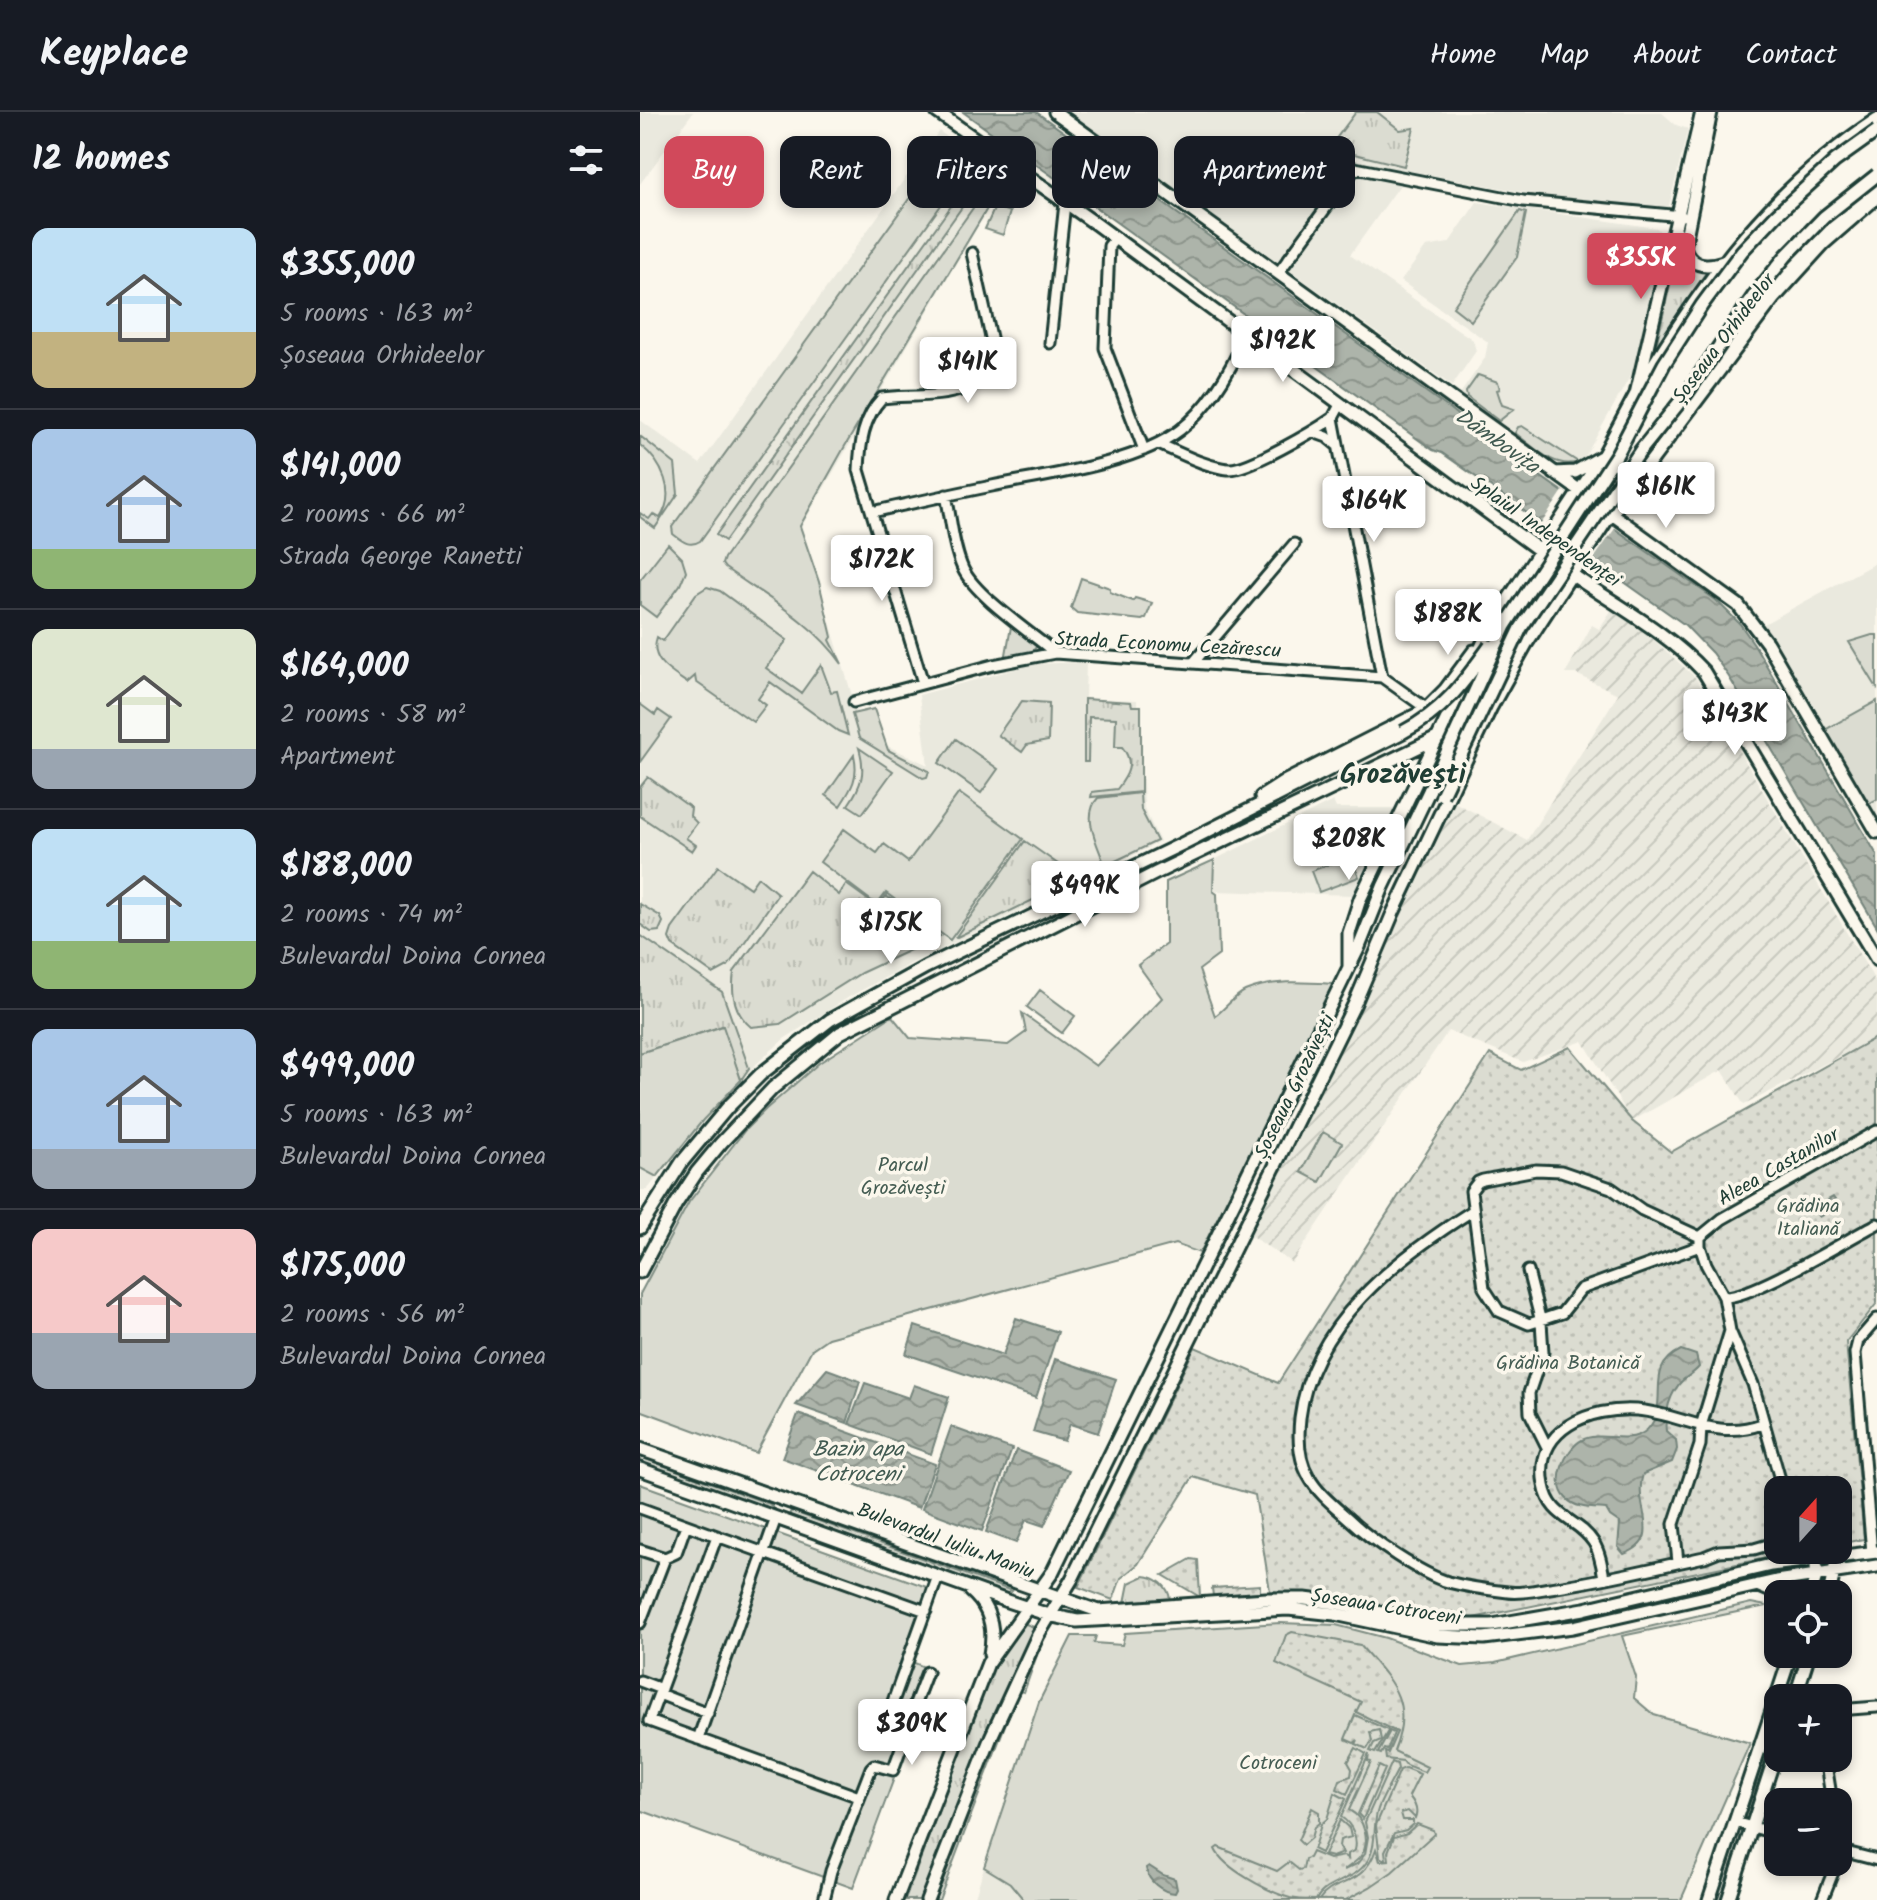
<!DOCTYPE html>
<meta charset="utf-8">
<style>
:root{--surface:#171b24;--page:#20242c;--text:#f1f3f6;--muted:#9ea1a6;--line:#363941;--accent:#d1495b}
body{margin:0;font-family:Kalam,sans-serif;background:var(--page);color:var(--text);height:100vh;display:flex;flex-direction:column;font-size:30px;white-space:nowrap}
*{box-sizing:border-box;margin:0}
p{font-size:26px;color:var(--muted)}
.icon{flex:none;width:44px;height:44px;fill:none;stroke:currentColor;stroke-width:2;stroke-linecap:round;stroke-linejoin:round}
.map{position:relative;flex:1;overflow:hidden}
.panel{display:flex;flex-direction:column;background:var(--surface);width:640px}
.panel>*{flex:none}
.hud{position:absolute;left:24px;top:24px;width:760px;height:72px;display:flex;gap:16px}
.needle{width:52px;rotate:21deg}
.controls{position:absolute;left:1124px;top:1364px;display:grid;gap:16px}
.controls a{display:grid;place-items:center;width:88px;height:88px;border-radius:16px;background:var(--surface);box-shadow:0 4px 12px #0003;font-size:40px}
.price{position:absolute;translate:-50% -68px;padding:0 18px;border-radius:8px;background:#fff;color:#222;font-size:26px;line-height:52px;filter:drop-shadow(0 2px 4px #0008)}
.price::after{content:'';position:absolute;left:50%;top:48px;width:24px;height:18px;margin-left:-12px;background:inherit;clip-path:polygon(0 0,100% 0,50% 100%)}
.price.selected{background:var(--accent);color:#fff}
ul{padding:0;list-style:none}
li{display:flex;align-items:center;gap:24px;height:200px;padding:0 32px}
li+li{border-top:2px solid var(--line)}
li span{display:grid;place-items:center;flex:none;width:224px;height:160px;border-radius:16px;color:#555}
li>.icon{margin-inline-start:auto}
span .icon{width:96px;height:96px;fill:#fffc;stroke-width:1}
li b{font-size:34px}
h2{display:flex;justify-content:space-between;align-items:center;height:96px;padding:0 32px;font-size:34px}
.pill{padding:0 28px;border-radius:16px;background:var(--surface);box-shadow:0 4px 12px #0003;font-size:28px;line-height:72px}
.pill.selected{background:var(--accent);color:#fff}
header{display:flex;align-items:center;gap:48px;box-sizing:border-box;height:112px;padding:0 40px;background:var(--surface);border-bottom:2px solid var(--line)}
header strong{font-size:38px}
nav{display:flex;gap:44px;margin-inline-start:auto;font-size:28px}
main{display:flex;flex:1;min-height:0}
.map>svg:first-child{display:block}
</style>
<header>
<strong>Keyplace</strong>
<nav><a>Home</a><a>Map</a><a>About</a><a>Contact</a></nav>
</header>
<main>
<section class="panel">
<h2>12 homes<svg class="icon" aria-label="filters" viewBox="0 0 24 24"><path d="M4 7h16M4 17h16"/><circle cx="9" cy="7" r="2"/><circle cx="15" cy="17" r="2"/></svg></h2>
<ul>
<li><span style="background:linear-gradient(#bfe0f5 65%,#c2b280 0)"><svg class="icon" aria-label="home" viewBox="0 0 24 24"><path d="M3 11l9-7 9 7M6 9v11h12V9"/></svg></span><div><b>$355,000</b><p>5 rooms · 163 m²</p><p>Șoseaua Orhideelor</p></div></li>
<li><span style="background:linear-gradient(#a9c7e8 75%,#8fb573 0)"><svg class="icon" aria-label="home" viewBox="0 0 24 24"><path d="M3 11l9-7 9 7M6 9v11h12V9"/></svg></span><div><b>$141,000</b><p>2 rooms · 66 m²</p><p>Strada George Ranetti</p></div></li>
<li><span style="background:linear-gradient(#dfe7d0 75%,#9aa5b1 0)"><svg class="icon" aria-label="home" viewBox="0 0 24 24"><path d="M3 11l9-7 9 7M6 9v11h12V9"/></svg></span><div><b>$164,000</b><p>2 rooms · 58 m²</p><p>Apartment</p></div></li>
<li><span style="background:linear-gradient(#bfe0f5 70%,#8fb573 0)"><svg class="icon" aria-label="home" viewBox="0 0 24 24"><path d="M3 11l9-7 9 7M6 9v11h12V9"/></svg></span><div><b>$188,000</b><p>2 rooms · 74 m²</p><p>Bulevardul Doina Cornea</p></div></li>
<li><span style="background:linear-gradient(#a9c7e8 75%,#9aa5b1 0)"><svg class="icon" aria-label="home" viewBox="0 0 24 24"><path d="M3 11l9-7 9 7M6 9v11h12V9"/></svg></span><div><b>$499,000</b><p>5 rooms · 163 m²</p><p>Bulevardul Doina Cornea</p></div></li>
<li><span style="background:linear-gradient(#f6c9c9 65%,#9aa5b1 0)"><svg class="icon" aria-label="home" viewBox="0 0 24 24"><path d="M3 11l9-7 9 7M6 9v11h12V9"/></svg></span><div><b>$175,000</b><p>2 rooms · 56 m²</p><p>Bulevardul Doina Cornea</p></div></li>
</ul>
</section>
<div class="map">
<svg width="1237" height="1788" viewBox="0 0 1237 1788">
<defs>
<pattern id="industrial-furrows" width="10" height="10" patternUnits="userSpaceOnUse" patternTransform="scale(2)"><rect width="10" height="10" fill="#eae9de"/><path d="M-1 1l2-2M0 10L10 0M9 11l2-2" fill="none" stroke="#c8c9bf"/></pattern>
<pattern id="grass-tufts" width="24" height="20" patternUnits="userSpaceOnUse" patternTransform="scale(2)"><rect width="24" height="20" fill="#dbdcd1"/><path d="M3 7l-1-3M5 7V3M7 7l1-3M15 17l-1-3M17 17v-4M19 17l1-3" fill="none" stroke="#bcbeb4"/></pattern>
<pattern id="garden-dots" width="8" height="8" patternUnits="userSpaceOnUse" patternTransform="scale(2)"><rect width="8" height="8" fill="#dbdcd1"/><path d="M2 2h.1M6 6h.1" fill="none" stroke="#bcbeb4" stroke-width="1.8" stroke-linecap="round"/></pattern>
<pattern id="water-waves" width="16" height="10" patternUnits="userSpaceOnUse" patternTransform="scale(2)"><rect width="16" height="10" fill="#adb4aa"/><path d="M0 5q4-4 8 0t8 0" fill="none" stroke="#8c948b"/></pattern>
</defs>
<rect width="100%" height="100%" fill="#fbf7ec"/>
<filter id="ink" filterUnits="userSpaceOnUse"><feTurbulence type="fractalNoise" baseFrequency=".0125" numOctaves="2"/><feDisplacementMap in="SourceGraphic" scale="16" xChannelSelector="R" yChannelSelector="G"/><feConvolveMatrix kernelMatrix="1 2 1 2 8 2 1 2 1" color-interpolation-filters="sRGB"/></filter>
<g filter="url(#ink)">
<path fill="#eae9de" d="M0,0H53L0,72Z
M428,0H1021L1036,13L1048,17L1028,98L897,83L770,59L710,143L833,228L836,239L812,274Z
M299,19L365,68L161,415L224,623L288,653L279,583L393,552L446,550L445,587L497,588L496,667H503L504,696L520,730L274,850L209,885L144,927L113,955L63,1008L7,1078H0V308L60,352Z
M837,90L1017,116L1023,123L998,243L992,261L946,343L938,350L928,353L913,349L820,282L845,246L848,230L761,169L786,135L809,131Z
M1237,450V708L1124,512Z
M693,689L696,696H757L713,783L573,779L574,748Z
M344,1755L370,1771L384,1788H334Z"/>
<path fill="url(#industrial-furrows)" d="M973,496L1006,521L1056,566L1237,872V925L1104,993L1082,958L992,1009L943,929L883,950L808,919L652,1151L610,1123L814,690L887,728L978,582L936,562H925L952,513L959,517Z"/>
<path fill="url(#grass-tufts)" stroke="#7d8c82" stroke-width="2" d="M716,0H737L760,18L774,16L764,54L689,36Z
M319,83L327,88L85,429L76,423Z
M1039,133L1053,155L1067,159L1016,234Z
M444,587L491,590L492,594H501V680L451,685L452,680L477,677C488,663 495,651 482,635H475L476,606L449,605L448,650H444Z
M382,589L409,591L408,629L387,633L382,640L358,623Z
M8,665L51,696L50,704L57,711L46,726L56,733L52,739L0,704V675Z
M385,729L438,766L315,826Z
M78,754L110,776L118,765L138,782L88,854L73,862L32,833L29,826L32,817Z
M169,759L199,783L206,772L238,795L246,784L300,824L221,861L140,912L111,915C94,901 91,880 94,860Z
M0,792L20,804L23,810L19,819L11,820L0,812Z
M0,823L82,880L109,956L101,968L82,914L0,941Z
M0,1345L130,1392L132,1395L129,1396L0,1350Z
M151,1399L372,1479L369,1482L149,1403Z
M1126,1459L1127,1464L954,1505L912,1513L903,1512Z
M504,1464C517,1465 528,1474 530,1487L485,1491L489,1471Z
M383,1511L394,1515L337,1645L282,1788H265L351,1559L360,1540Z
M397,1543L384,1580L379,1579L367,1608L299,1788H292L347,1645Z
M1134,1610L1138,1611V1620L1110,1706L1107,1708L1105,1705L1117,1669L1116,1657Z
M1097,1723L1103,1727L1083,1788H1074L1094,1725Z"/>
<path fill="#dbdcd1" stroke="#7d8c82" stroke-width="2" d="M308,33L332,50L60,429C49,436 42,429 33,422L32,415Z
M355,65L363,70L205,334L160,414L179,470L192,525L190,528L202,552C174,511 126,485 85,456L82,452L84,446Z
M355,95L370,100L363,123L345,117Z
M880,99L886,101L877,145L831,209L813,195Z
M838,263L858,270L860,277L857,278L862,293L874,297L859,309L827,285L826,280Z
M882,314L938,350C914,358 893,334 875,321L878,315Z
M0,324L35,352L38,382L15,416L0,405V401L9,407L13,402L20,406C37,381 22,350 0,333Z
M28,432L42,446L46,459L40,473L16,505L0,493V468Z
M441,466L470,476V480L493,489L495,486L512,491L506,506L502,508L437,501L431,496Z
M67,475L80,479L147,528L126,556L161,581L181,553L191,580L197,579L208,623L198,619L130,570L118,587L126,593L113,610L56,570L55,564L47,571C31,560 9,549 17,525L23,529L56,482Z
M372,509L397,534L392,540L365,548Z
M1232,523H1237V576L1209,530Z
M1237,589V687L1228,692L1185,618Z
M0,592L15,603L18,598L31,607L0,650Z
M234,597L248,638L289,659L287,665L283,666L219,626L212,602Z
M316,627L358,657L341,681L299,651Z
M219,636L253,659L222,702L208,693C222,673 226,660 219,636Z
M214,643C219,665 212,676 200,694L186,683Z
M319,681L383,727L310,828L246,781L237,793L180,750L204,717L237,741L244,732L268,750Z
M500,681L501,698L517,729L465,754C458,733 441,704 458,686Z
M711,744L719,765L679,780L671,759Z
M574,748L573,779L577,782L579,843L559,858L575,904C585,897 594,884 605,879C632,867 665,870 694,872L560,1141L535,1132L188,1226L172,1237L116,1341L0,1298V1182L49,1090L105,1018L126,997L179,951L252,904L270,926L368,933L386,920L382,901L456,954L522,886L498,853L526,832V770Z
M400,878L435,904L422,921L387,895Z
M83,914L101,968L63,1008L17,1065L0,1056V941Z
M683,1020L702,1031L680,1070L661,1060Z
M0,1372L298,1479L272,1550L294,1559L213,1776L0,1698Z
M1111,1491L1126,1494L982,1524L996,1565L994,1586L1014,1603L1110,1631L1041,1788H384L370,1771L344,1755L399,1590L432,1524H456L454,1531L482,1533L485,1521L640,1511L696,1513L746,1526L822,1554L855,1551Z"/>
<path fill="url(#garden-dots)" stroke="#7d8c82" stroke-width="2" d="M1237,925V1191L1206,1230L1224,1427L1198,1432V1378H1138V1438H1165L833,1506C764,1501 699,1483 630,1479L615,1383L553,1365L498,1452L481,1466L473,1488L438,1475L555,1235L638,1271L850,942L881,958L930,935L992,1009L1031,1040Z
M551,1447L558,1448L560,1485L523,1463Z
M620,1473V1480L573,1484L572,1476Z
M652,1520L720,1533C752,1570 774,1589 754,1639L787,1655L784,1660L766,1653L763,1649L746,1647L745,1640L748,1641L757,1620L716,1600L721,1590L636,1551L646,1523Z
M715,1603L754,1621L747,1638L744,1637L741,1642L738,1641L749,1621L748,1619L735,1641L730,1639L734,1631L741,1628L739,1618L730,1620L732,1629L727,1637L716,1632L718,1628L714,1631L705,1627Z
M716,1636L726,1642L707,1682L697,1677L700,1668L711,1664L712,1657L708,1650Z
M729,1642L728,1649L731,1650L709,1698C724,1706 732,1729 720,1745C716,1750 708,1755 704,1758L717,1752L725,1742L728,1725L725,1710L752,1650L757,1652L758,1657C752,1669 742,1686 738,1697C732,1714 738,1735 726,1751C713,1770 685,1769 676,1788C667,1788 658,1788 650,1786C629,1780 583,1756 575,1737L578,1735L637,1759L649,1750L659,1758L663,1757L665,1747L669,1746L672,1740L689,1747L704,1744L708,1747V1742L715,1738C718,1726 712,1712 701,1705Z
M739,1654L745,1657L723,1707L718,1702Z
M765,1656L780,1662L769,1684C774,1690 779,1698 775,1706L768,1699L761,1701L763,1708H773V1712L766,1718L754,1721L745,1739L746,1747H743L740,1745L736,1713L760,1658Z
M695,1681L706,1687L681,1741L673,1737C674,1736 681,1713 681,1712L687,1707Z
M672,1696L679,1700V1711L674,1715L671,1726L663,1733L658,1728Z
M700,1708L709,1716L711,1725L700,1728L699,1734L703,1741L692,1745L684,1743Z
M777,1712L793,1718L794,1722L752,1760L730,1775L706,1788H679C693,1766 723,1777 736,1737L740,1749L749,1748L748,1740L754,1725L767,1721Z"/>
<path fill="url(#water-waves)" stroke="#74847b" stroke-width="2" d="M323,0H396L810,297L842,323L1076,488L1100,512L1114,532L1237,743V815L1089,565L1072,541L1045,513L802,341L793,338Z
M1193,1085L1199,1094L1179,1105L1173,1096Z
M376,1206L418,1220L396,1286L266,1242L275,1214L363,1243Z
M1041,1238L1056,1243L1059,1255C1054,1261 1048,1264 1043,1268C1030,1280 1024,1302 1026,1319L1036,1328L1037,1337L1032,1350L1003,1362C992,1395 1026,1427 984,1442L978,1435L980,1411L970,1404L966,1397C954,1396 935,1397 926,1386C911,1371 925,1337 942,1328C962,1317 995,1337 1011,1313C1029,1287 1004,1256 1041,1238Z
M415,1247L476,1267L458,1321L430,1312L424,1329L393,1320Z
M187,1257L220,1269L207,1311L156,1293Z
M225,1271L269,1286L274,1273L309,1285L291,1342L209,1312Z
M158,1302L295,1352L279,1396L142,1346Z
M311,1315L372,1337L342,1419L282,1397Z
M376,1338L429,1358L404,1414L386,1408L376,1431L346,1420Z
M509,1754L523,1763L535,1767L537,1777L535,1781C521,1780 508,1769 506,1756Z"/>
<path fill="#fbf7ec" d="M923,379L976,415L951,451L899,415Z"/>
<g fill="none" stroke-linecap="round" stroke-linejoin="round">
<defs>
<path id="minor" d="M475,127L469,134L465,236L504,338
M639,160L715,56L883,89L1042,104
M410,231L425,91
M700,293L693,306L742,565
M673,320L687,325L698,334
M518,332C539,340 565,355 588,357C607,359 676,318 693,306
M306,383C311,406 313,435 323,457C336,484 390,520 415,541
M232,400C272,391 312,382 352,374C407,363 496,352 540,318C570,295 591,258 606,223
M554,550L654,432
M283,571L219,358C220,332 223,306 242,286C284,281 354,293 352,230L332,141
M214,590L353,553L415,541L742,565L787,597
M832,1099C757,1146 671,1212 660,1306C658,1325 659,1349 669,1365C678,1382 697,1396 711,1409C731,1428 781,1462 808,1470C827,1475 849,1478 868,1480C881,1482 896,1478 910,1476C962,1469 1013,1456 1064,1445L1079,1439L1114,1437L1138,1430
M1060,1125L1082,1107L1237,1019
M1060,1134L941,1177L922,1201L889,1212L859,1199L844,1176L831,1079L838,1070L843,1068L896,1058L921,1059L971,1076L1002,1098L1060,1125V1134L1066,1152L1084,1185L1090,1219L1113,1272L1143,1378
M888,1159L901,1210L903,1240L889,1281L890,1301L907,1335
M1084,1185C1113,1186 1206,1128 1237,1112
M0,1396L77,1424
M0,1438L25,1446
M1154,1438L1155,1443
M1232,1441L1215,1241L1218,1229L1237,1207
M1038,1450L1034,1412L1060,1333L1061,1314L1090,1219
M964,1466C962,1454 960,1441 954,1431C938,1406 910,1407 904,1373C893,1316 951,1295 997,1298C1043,1302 1074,1329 1122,1312
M0,1511L25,1446L36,1441L46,1413
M0,1569L21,1577
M19,1582L68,1601
M1198,1598L1237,1595
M264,1620L287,1560
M58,1627L136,1406
M1185,1646L1192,1690
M219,1685L9,1609L77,1424L286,1499
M1094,1710L1138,1722
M1198,1727L1199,1743
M1198,1738L1237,1748
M184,1788L191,1759L231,1656L234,1653L253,1658L265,1625L264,1620L249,1615L246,1609L298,1464
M1182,1788L1197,1750"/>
<path id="major" d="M297,0L456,112L937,466C981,496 1028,521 1064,560L1237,848
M415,0L1098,493L1127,531L1237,720
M1071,0L1044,135C1050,154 1065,156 1083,150
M1079,248C1125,183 1172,124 1237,76
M1003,270C1067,164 1133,76 1237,7
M914,361L935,360L961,345
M834,550L852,512L964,342L996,282L1062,0
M621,685L646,669L784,599L805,578L834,539
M709,854V821L720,787L823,573
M0,1116L42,1050L88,995L121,962L190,908L286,855L542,732L763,620
M0,1160L36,1092L57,1060L81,1031L133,976L200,921L516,761L843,604
M0,1337L458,1499L626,1487H665L697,1491L796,1513H852L944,1497L1131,1453L1237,1440
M0,1357L367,1489L409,1503L437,1509L648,1497L695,1502L798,1524L844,1526L933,1515L1136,1469L1237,1454
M1117,1473L1138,1482
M331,1479C351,1496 355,1518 350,1542
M1170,1482L1177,1462L1176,1456
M1189,1482L1195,1455
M1155,1586L1169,1542
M256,1788L348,1551L412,1461L719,835L743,775L790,677
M287,1788L351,1625L398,1523L432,1467L715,891L753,801L851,595L886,532L966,409L1134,186L1184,131L1237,85
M1069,1788L1151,1542
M1088,1788L1138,1635"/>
</defs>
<use href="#minor" stroke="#1f3d34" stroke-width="15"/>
<use href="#major" stroke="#1f3d34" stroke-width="17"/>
<use href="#minor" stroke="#fbf7ec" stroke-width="9"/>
<use href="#major" stroke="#fbf7ec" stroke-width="11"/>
<defs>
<path id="major-bridge" d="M763,620C804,599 824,570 850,534
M790,677L865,514L977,342L1024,252L1062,193L1102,139L1136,103L1195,49L1237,19
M802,683L881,516L1001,338L1047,281L1115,182L1146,144L1184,105L1237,63"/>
</defs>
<use href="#major-bridge" stroke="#1f3d34" stroke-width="17" stroke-linecap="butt"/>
<use href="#major-bridge" stroke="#fbf7ec" stroke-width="11"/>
</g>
</g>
<g text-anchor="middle" stroke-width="7" stroke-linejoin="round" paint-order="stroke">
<g font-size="20" fill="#1f3d34" stroke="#fbf7ec">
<text transform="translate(1083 226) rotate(-53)" y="7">Șoseaua Orhideelor</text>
<text transform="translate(906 419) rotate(35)" y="7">Splaiul Independenței</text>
<text transform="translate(528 532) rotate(3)" y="7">Strada Economu Cezărescu</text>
<text transform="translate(654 974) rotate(-64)" y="7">Șoseaua Grozăvești</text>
<text transform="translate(1138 1054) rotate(-30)" y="7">Aleea Castanilor</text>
<text transform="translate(306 1428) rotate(20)" y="7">Bulevardul Iuliu Maniu</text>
<text transform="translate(746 1494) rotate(9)" y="7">Șoseaua Cotroceni</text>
</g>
<g font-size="20" fill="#455d53" stroke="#fbf7ec">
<text x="263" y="1059">Parcul<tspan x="263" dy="23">Grozăvești</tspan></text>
<text x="1168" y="1100">Grădina<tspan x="1168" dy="23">Italiană</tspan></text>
<text x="928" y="1257">Grădina Botanică</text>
<text x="638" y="1657">Cotroceni</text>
</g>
<g font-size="22" font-style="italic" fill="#425b52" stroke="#fbf7ec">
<text transform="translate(858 328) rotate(35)" y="8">Dâmbovița</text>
<text x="218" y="1344">Bazin apa<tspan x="218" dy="25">Cotroceni</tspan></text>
</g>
<g font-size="28" font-weight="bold" fill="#1f3d34" stroke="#fbf7ec">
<text x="763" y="671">Grozăveşti</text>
</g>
</g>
</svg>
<div class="controls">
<a><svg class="needle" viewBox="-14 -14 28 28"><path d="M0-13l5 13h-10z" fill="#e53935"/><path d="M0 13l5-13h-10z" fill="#9ea1a6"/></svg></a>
<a><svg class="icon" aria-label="locate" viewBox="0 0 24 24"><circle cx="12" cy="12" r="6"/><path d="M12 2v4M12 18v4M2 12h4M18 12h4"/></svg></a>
<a>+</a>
<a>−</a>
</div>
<b class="price selected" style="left:1001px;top:189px">$355K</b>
<b class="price" style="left:643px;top:272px">$192K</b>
<b class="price" style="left:328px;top:293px">$141K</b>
<b class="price" style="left:1026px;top:418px">$161K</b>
<b class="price" style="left:734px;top:432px">$164K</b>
<b class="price" style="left:242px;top:491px">$172K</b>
<b class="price" style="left:808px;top:545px">$188K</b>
<b class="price" style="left:1095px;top:645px">$143K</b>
<b class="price" style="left:709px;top:770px">$208K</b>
<b class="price" style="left:445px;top:817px">$499K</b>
<b class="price" style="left:251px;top:854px">$175K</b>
<b class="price" style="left:272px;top:1655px">$309K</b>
<div class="hud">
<a class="pill selected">Buy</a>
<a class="pill">Rent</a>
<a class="pill">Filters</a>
<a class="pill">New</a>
<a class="pill">Apartment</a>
</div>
</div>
</main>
